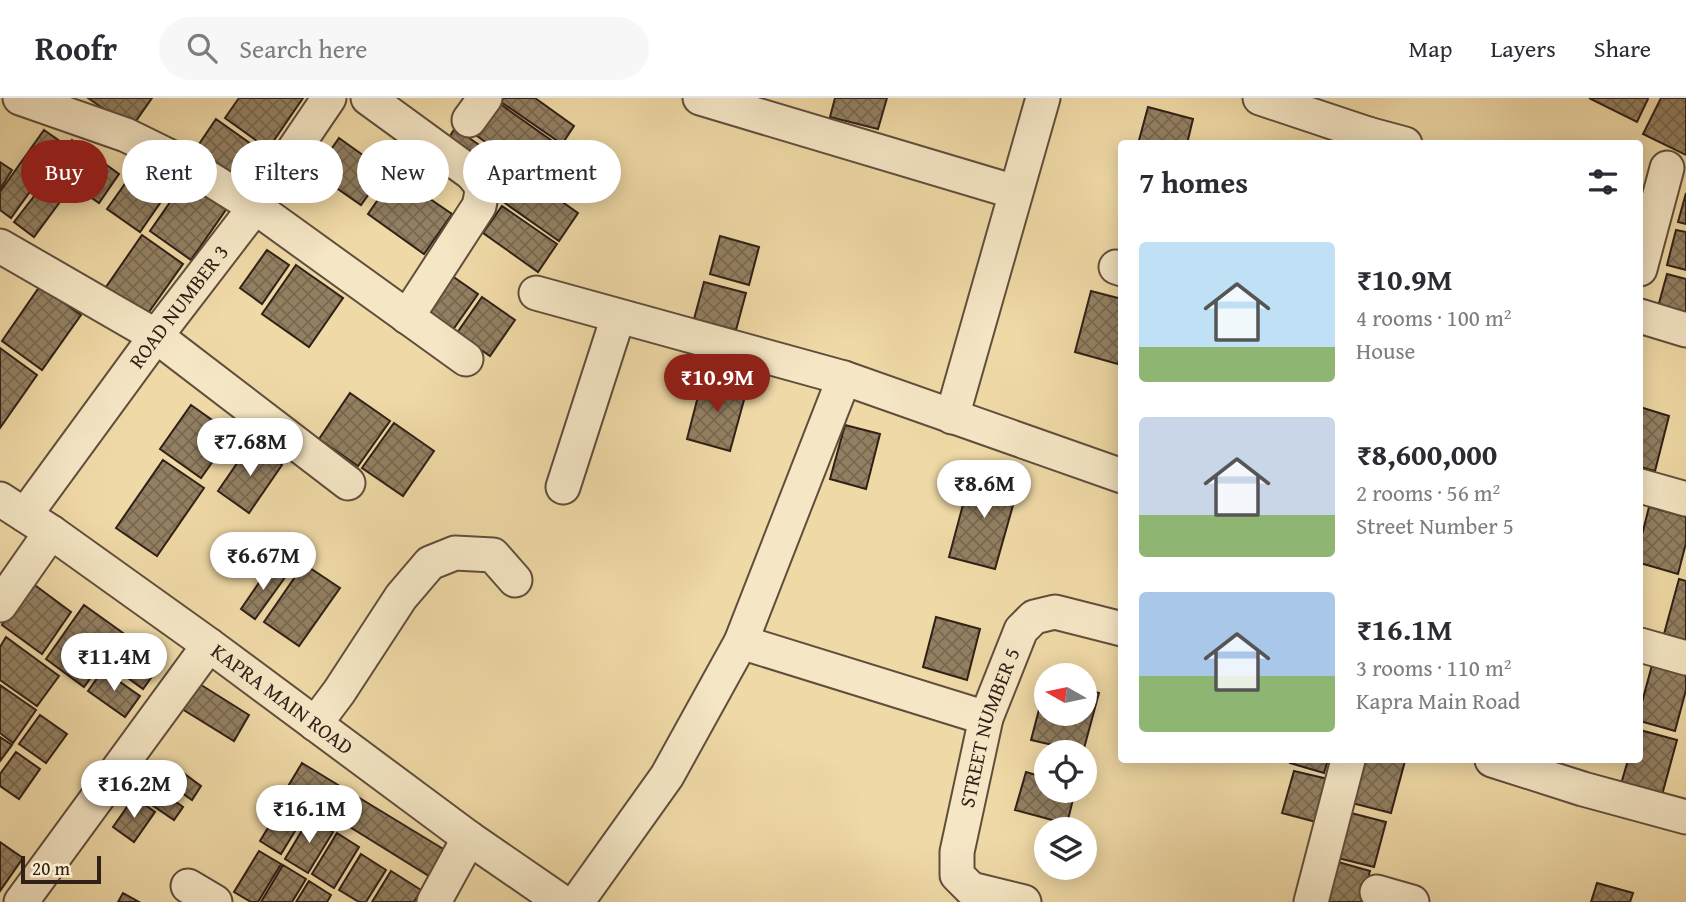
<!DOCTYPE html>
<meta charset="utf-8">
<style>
:root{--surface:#fff;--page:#f7f7f7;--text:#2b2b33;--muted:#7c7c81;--line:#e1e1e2;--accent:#8f2418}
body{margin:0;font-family:"Gentium Book Plus",serif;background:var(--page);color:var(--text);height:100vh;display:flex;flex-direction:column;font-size:26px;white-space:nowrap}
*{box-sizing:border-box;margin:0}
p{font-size:23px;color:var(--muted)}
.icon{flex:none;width:38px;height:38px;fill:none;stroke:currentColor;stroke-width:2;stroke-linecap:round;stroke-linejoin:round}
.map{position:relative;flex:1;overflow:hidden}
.panel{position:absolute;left:1118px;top:42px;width:525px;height:623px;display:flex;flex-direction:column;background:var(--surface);border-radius:7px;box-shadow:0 4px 18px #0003}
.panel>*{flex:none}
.banner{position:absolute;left:21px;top:42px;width:665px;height:63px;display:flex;gap:14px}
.needle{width:46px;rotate:279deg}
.tools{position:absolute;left:1034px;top:565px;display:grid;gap:14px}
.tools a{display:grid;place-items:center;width:63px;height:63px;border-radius:50%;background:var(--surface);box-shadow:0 4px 18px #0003;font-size:35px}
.scale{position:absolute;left:21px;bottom:18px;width:80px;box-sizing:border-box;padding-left:7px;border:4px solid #302018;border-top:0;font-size:19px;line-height:24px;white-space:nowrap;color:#302018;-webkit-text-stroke:5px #f5e6c5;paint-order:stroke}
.price{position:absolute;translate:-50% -60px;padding:0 16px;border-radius:24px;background:#fff;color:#222;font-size:23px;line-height:46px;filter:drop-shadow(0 2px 4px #0008)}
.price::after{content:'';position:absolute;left:50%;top:42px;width:21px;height:16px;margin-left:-10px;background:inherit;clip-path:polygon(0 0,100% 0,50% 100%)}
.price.active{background:var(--accent);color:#fff}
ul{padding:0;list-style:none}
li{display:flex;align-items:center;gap:21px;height:175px;padding:0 21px}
li span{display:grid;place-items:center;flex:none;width:196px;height:140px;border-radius:7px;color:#555}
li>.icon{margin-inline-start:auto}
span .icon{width:84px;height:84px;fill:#fffc;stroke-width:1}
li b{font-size:30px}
h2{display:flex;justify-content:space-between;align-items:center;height:84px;padding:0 21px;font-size:30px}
.pill{padding:0 24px;border-radius:32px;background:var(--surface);box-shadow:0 4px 18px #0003;font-size:24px;line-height:63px}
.pill.active{background:var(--accent);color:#fff}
header{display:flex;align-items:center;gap:42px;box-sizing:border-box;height:98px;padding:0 35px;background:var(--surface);border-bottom:2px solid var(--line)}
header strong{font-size:33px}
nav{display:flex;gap:38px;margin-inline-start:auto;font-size:24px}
.search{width:490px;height:63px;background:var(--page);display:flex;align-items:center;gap:18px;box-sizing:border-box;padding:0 24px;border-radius:38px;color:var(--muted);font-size:26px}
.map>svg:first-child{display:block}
</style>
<header>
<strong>Roofr</strong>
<div class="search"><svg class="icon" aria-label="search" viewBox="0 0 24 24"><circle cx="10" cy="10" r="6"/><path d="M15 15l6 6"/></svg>Search here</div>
<nav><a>Map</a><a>Layers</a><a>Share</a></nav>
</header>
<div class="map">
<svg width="1686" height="804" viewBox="0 0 1686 804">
<defs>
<pattern id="building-cross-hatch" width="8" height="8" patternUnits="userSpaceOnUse" patternTransform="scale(1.75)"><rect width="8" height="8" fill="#938062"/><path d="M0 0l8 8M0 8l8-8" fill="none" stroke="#786850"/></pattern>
</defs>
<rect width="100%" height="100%" fill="#efd9a6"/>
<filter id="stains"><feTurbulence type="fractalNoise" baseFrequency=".00286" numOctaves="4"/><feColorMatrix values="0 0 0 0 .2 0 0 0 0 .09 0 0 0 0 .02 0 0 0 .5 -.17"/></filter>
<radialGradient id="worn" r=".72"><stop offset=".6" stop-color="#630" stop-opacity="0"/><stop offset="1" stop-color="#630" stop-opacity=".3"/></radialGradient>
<path fill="url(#building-cross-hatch)" stroke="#302018" stroke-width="2" d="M88,0H152L131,30Z
M239,0H303L268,51L225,20Z
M504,0H535L574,28L562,46L501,4Z
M835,0H887L878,31L830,19Z
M1589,0H1646L1648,1L1637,24Z
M1661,0H1686V57L1643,36Z
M500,6L558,47L536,79L477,38Z
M1148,9L1193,21L1187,46H1138Z
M216,21L265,56L243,86L195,52Z
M455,30L492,56L481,72L445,46Z
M44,32L64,46L11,120L0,112V94Z
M339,40L385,73L361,107L315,75Z
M72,42L119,76L99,105L51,71Z
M142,62L174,85L140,134L107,111Z
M0,64L12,72L0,91Z
M521,75L578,115L559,143L502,103Z
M189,77L230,106L191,162L150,133Z
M395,77L452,116L424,156L368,116Z
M46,83L65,97L34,139L14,124Z
M1686,95V126L1678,124Z
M502,108L557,146L538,174L483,135Z
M1676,132L1686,134V172L1667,167Z
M142,137L183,166L146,218L106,189Z
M720,138L759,149L749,187L710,176Z
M267,152L289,167L262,206L240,190Z
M296,167L343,200L309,249L262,216Z
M445,173L478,196L452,233L420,210Z
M1667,176L1686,181V224L1656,216Z
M704,184L746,195L736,232L694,221Z
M40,188L81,217L42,272L2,243Z
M1091,193L1122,201V252L1118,266L1075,254Z
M482,199L515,222L490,258L457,235Z
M0,250L37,277L0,330Z
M703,279L747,291L730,353L687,341Z
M350,295L390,323L358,368L319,341Z
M191,307L232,336L201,380L160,351Z
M1640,309L1669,318L1655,373L1640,369Z
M394,325L434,353L403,398L362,370Z
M845,327L880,336L866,391L830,381Z
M251,345L282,367L249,415L218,393Z
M163,362L204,390L157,458L116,430Z
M972,373L1019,386L995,471L949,459Z
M1649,409L1686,419V445L1678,476L1640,465V445Z
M304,466L340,490L299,548L264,524Z
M271,467L286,478L255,521L241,511Z
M1679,481L1686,483V542L1664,536Z
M32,485L71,514L42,556L2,527Z
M84,507L123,535L84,589L46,561Z
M936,519L980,531L967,582L923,569Z
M6,539L59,578L37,608L0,582V549Z
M128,539L163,563L143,591L109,566Z
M1652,567L1686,576V592L1675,633L1640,623V612Z
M103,572L140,598L125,619L88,593Z
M198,585L249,617L234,643L182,611Z
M1046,585V616H1085V592L1099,595L1083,654L1031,642Z
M0,587L36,612L13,645L0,635Z
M40,617L67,636L46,665L19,646Z
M1640,632L1677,642L1662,697L1621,686L1628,662H1640Z
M0,639L12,647L0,663Z
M16,654L40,671L19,701L0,688V676Z
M1291,662H1328L1324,675L1290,665Z
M1364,662L1405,663L1391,715L1352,705Z
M302,665L445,752L429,778L287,690Z
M178,671L201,688L192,702L168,685Z
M1294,673L1328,681L1316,724L1282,715Z
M1026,674L1046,680V693H1075L1067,726L1015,712Z
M162,694L183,709L174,722L152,707Z
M134,699L155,714L134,744L113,729Z
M285,702L306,715L281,756L260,743Z
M1351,715L1386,724L1374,769L1338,760Z
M310,719L333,734L308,775L285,761Z
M337,735L359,749L334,790L312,776Z
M0,744L23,760L0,793Z
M259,753L281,766L258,804H251L234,794Z
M361,756L386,772L366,804H359L339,792Z
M1338,764L1370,773L1361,804H1327Z
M283,767L306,781L292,804H261Z
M391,773L421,792L414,804H372Z
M309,783L331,797L327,804H296Z
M1597,785L1633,795L1630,804H1591Z
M123,795L139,804H118Z"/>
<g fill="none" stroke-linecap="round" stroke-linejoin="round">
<defs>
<g id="minor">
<path d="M20,0L126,37L189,68L255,109L466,261"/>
<path d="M368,0L471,75C483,88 483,91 479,108L407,219"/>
<path d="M700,0L1015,94"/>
<path d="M1260,0L1368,36L1366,46"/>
<path d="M469,22L485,0"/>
<path d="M1368,36L1405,46"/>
<path d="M0,148L156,238L348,385"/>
<path d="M1116,169L1122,171"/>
<path d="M1640,171L1667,70"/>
<path d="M536,195L844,280L1122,378"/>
<path d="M1640,218L1686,232"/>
<path d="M952,319L1043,0"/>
<path d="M1640,388L1686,401"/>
<path d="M563,389L618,219"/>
<path id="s1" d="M0,401L51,434L209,547L469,740L562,804"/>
<path id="s2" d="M25,417L156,238L255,109L329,0"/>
<path d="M0,507L51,434"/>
<path d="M741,544L986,620"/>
<path d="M1640,547L1686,560"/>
<path d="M315,626L339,594L401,499L430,465L455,455L493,457L515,482"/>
<path d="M1492,662L1583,691L1686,719"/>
<path d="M188,788L215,804"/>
<path d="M1377,794L1412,804"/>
<path d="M21,804L209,547"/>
<path d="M434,804L469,740"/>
<path d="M577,804L667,678L741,544L844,280"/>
<path id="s3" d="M1024,804L971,791L957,777V754L986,620L1021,532L1034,519L1055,514L1122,531"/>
<path d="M1311,804L1348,662"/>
</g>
</defs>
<use href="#minor" stroke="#604e3c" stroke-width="37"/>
<use href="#minor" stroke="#f5e6c5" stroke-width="33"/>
</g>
<g text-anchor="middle" stroke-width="5" stroke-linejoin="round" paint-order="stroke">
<g font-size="21" fill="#302018" stroke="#f5e6c5">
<text dy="7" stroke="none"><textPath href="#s2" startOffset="259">ROAD NUMBER 3</textPath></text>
<text dy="7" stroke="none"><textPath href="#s1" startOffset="346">KAPRA MAIN ROAD</textPath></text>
<text dy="7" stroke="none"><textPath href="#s3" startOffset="226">STREET NUMBER 5</textPath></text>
</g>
</g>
<rect width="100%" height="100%" filter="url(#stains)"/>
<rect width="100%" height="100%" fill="url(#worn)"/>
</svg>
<div class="tools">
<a><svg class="needle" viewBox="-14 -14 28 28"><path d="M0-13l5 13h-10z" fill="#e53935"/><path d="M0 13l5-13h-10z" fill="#7c7c81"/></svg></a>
<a><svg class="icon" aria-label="locate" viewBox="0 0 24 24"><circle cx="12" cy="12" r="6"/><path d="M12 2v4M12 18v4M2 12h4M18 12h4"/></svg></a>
<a><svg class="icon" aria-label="layers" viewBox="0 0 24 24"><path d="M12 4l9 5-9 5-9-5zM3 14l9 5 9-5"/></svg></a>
</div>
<div class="scale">20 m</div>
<b class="price active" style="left:717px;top:316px">₹10.9M</b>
<b class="price" style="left:250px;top:380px">₹7.68M</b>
<b class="price" style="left:984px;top:422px">₹8.6M</b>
<b class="price" style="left:263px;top:494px">₹6.67M</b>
<b class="price" style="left:114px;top:595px">₹11.4M</b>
<b class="price" style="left:134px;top:722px">₹16.2M</b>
<b class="price" style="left:309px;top:747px">₹16.1M</b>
<div class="banner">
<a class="pill active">Buy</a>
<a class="pill">Rent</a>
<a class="pill">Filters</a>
<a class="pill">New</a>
<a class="pill">Apartment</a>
</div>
<section class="panel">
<h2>7 homes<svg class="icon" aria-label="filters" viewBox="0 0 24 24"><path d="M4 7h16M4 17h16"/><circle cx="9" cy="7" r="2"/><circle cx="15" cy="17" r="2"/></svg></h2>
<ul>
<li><span style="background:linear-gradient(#bfe0f5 75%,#8fb573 0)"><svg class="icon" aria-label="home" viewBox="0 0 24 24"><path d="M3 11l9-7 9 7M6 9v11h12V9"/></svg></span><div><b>₹10.9M</b><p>4 rooms · 100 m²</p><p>House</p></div></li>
<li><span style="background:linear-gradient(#c9d6e8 70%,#8fb573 0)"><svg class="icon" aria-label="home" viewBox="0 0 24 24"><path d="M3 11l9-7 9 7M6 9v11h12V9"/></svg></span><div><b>₹8,600,000</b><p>2 rooms · 56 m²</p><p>Street Number 5</p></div></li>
<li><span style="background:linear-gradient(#a9c7e8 60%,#8fb573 0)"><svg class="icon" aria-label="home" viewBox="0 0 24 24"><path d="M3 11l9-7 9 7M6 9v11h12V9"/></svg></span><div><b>₹16.1M</b><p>3 rooms · 110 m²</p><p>Kapra Main Road</p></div></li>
</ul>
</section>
</div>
